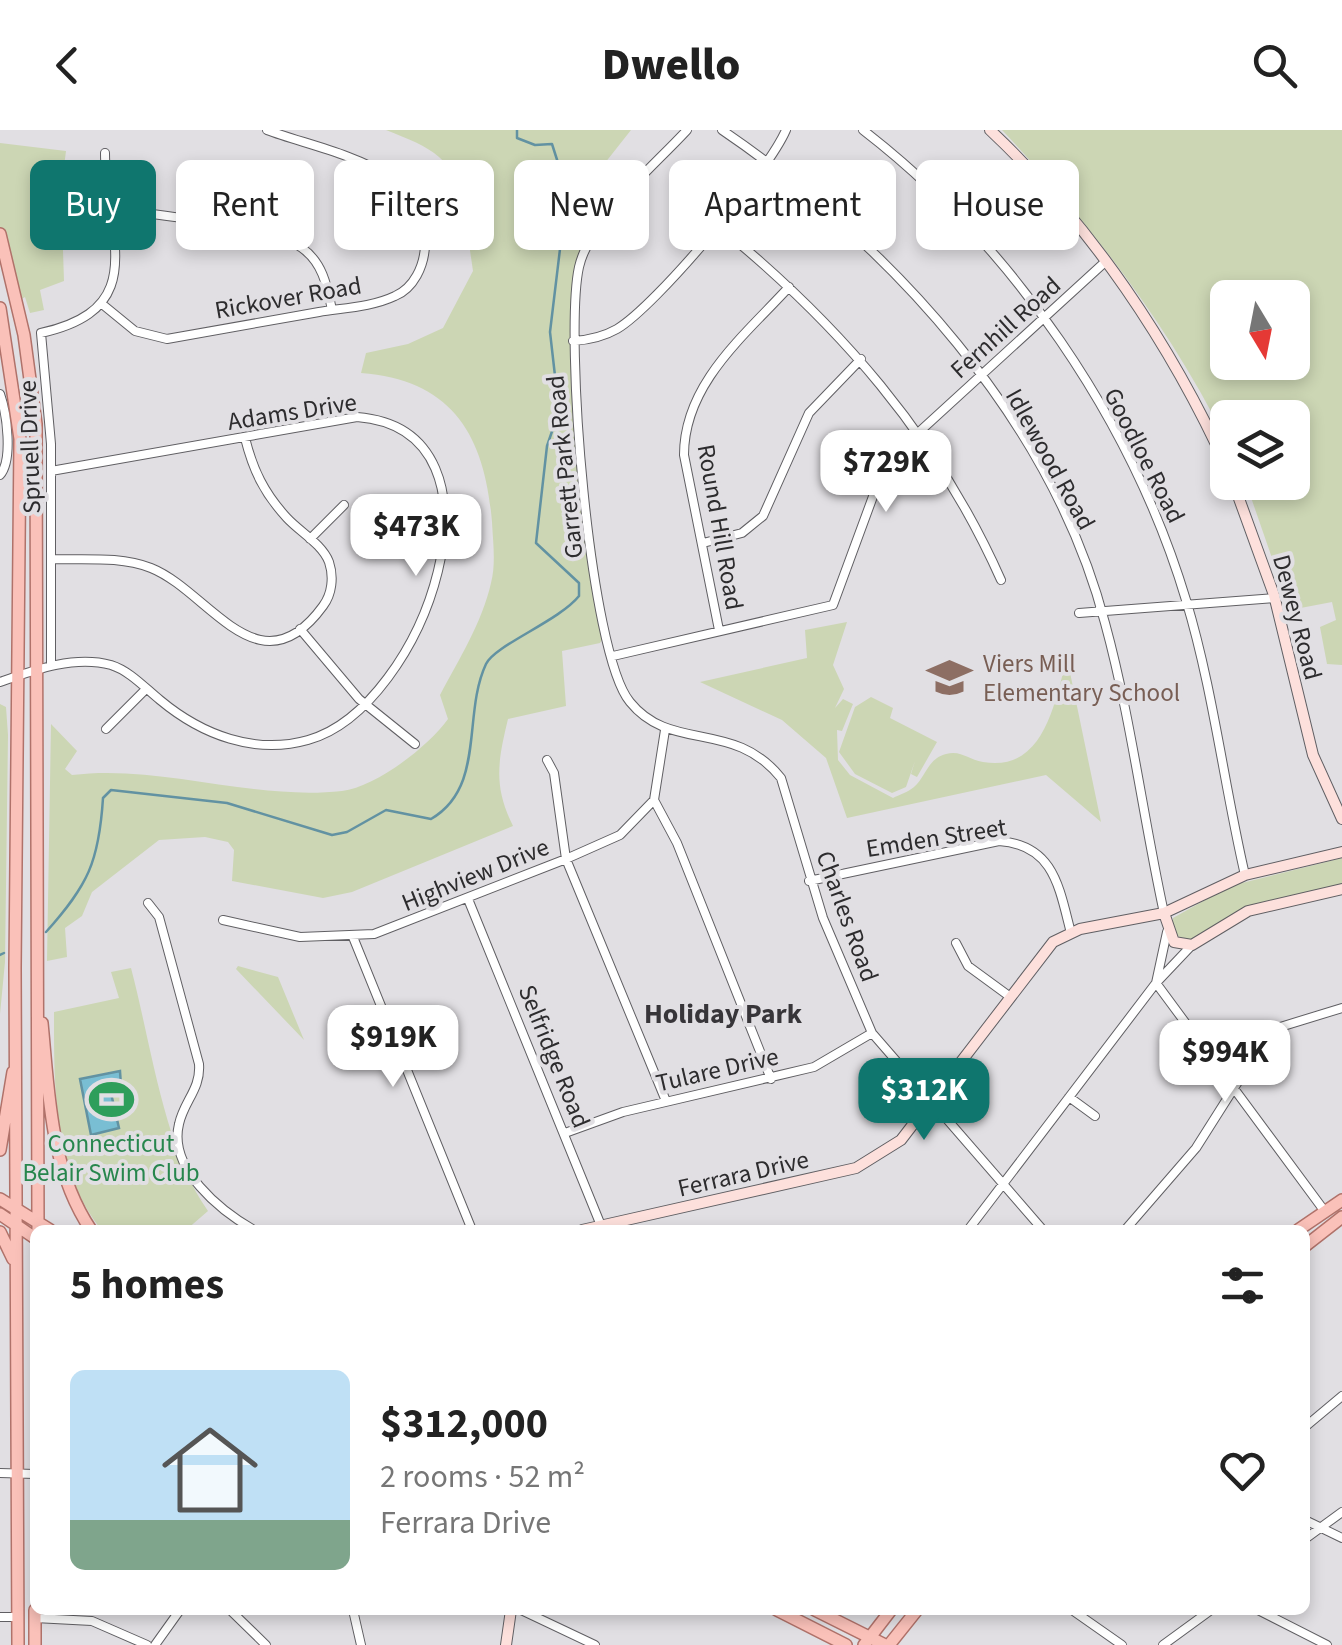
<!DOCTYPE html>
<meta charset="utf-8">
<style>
:root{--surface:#fff;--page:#f2f2f2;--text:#222;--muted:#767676;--accent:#0f766e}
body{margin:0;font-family:"Source Sans 3",sans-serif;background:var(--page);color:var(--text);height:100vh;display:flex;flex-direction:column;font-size:38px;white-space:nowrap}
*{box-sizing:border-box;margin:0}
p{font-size:32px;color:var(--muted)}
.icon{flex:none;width:55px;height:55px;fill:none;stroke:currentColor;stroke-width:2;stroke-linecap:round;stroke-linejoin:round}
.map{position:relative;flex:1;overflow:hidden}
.sheet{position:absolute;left:30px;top:1095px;width:1280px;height:390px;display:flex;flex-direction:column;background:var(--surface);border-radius:15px;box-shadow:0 5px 15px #0003}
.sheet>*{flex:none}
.hud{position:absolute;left:30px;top:30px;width:1282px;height:90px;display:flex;gap:20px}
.needle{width:65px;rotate:170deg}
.controls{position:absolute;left:1210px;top:150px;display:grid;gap:20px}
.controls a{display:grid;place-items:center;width:100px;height:100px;border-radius:15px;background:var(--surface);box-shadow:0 5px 15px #0003;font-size:50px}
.price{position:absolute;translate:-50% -85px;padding:0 22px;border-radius:20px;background:#fff;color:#222;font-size:32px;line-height:65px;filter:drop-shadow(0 2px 5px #0008)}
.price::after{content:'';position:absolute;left:50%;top:60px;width:30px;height:22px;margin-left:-15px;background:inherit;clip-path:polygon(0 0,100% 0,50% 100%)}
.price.on{background:var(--accent);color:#fff}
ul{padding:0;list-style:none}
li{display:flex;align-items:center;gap:30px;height:250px;padding:0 40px}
li span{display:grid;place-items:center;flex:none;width:280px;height:200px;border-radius:15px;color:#555}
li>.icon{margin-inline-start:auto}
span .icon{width:120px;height:120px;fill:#fffc;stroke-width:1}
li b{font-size:42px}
h2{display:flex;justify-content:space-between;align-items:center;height:120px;padding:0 40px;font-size:42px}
.pill{padding:0 35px;border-radius:15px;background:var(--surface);box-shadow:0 5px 15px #0003;font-size:35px;line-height:90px}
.pill.on{background:var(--accent);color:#fff}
header{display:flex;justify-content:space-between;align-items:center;height:130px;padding:0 40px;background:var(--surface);font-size:45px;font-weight:800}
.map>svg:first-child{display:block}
</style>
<header><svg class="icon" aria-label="back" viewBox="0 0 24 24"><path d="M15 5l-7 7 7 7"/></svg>Dwello<svg class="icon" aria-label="search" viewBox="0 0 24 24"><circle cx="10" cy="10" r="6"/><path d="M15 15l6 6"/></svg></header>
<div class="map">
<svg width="1342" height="1515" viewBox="0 0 1342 1515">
<rect width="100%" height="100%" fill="#e1dfe3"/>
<path fill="#ccd6b4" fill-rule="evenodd" d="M386,0H631L575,71L599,98L579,137L573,265L607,502L600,513L562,521L566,576L508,589C498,631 493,656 513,696L352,762L323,768L232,751L234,720L228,712L205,707L159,710L92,762L82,786L65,798L67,827L47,831L51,594L77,621L65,639L72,645C161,634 252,671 342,661C376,657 429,616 448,589L440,565C459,529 482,493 491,453C496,434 493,412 492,392C485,306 453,250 361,243L366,223L408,214L443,198L473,141L467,100L438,106L433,86L463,78C456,27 431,18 386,0Z
M1002,0H1342V535L1327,534L1320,497L1336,490L1332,472L1290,480L1246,353L1292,352V288H1228L1227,312C1168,194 1092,96 1002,0ZM1228,168H1292V232H1228Z
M0,13L66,21L61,60L64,151L40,160L44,180L30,183L25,167L16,172L0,104Z
M847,492L833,535L844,559L835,578L843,569L853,574L842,601L837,600L838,630L850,645L893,668C899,665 908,662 914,657C926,647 927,629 946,624C962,620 968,630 983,632C1045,643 1055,570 1067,528L1101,692L1046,645L847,688L826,628L782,590L700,552L807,528L805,500Z
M871,567L893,578L890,588L937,612L917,647L911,644L915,631L906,657L892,663L855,644L839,622L855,577Z
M0,574L6,577L8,605L5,832L0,884Z
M1342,728V755L1250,776L1191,810L1173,805V788L1230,756Z
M238,836L278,847L304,910L236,839Z
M131,838C151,913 164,1019 208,1081L186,1100H102C53,1041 54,955 54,882L119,868L111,842Z"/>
<path fill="#79bed3" stroke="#6292a2" stroke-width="2.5" d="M120,941L121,956L110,959L119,998L91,1005L80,949Z"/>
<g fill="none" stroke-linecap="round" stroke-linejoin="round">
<path stroke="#6292a2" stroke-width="2.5" d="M46,802C88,755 99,732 103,668L111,660L227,673L332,705L347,702L386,680L431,689C486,657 462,585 486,534C495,515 559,491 579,466V453L536,413L547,316L559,281L550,202L567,61L552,14L535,15L517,8V0
M0,825L4,823"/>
<defs>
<path id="street" d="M687,0C654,36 590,89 579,137C564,205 589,523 630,572C671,623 734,589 781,648L823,788L872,903L1043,1100
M722,0C891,115 1052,290 1105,493C1131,588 1143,687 1164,783
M863,0C1012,115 1132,290 1186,470C1213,559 1224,655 1245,745
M110,80C147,82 276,99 302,118C323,133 327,156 332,180
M717,95C838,193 937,306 1001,450
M102,174L135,201L167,209C218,200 269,191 319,182C343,178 372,177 395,166C414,158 424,136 425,116C432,36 325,22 267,0
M573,211C589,210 603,207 617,199C656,176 768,42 786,0
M0,264C7,284 13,330 0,345
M310,409L344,375
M703,413L742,403L763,386L809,283L861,229
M52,429C85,430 120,426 151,438C209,461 259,564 323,476C332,464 334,447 329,432C322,414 300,402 287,388C264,363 253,340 245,308
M1079,483L1275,468
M300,499L359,569L415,614
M719,500L684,325C684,254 744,206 789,157
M613,526L833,475L882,342L895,324L1105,132
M51,535V314L41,203C153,178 105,105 105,23
M0,552C34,540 74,525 111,535C130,541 145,558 160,570C202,605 255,625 308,610C424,578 522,300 357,287L51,341
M106,599L146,559
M547,630L554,643L566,729L666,971
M654,670L677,713L771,949
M809,751L999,711C1054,715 1059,757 1071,803
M468,769L602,1098
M148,773L159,787L199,934C201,959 184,971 179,994C168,1039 221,1081 254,1100
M223,790L300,807L374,804L566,729L620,705L654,670L665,600
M353,807L472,1100
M956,813L968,836L1009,866
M1192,815L1156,853L1323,1079
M1069,967L1095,986
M565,1003L623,982L814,937L872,903
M968,1100L1156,853L1167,802
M1125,1100L1196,1018L1265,909L1277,898L1342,878
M1305,1297L1342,1266
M0,1343L35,1344
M1305,1390L1342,1408
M1305,1409L1342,1382
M230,1480L266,1515
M353,1480L361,1515
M521,1480L595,1515
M1072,1480L1122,1515
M1258,1480L1327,1515
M0,1487H17
M35,1488L92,1491L147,1515
M155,1515L180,1480
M1163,1515L1211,1480"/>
<path id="secondary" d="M990,0C1091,95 1171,214 1228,340
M1233,352L1274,465L1313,625L1342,689
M1164,783L1174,812L1192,815L1248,781L1342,759
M582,1100L856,1038L901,1010L1053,812L1080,799L1164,783L1245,745L1342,722
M506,1515L511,1480"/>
<path id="primary" d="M0,104L24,205L36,294L38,1100
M0,178L20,309L15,838L18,1515
M42,893C49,964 50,1039 91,1100
M0,1020L13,942
M0,1069L50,1100
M0,1084L35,1108
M1298,1100L1342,1070
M0,1102L13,1129
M1305,1116L1342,1087
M35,1480V1515
M777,1480L846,1515
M815,1480L885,1515
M864,1515L891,1480
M889,1515L917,1480"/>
</defs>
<use href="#street" stroke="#605f63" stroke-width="10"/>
<use href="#secondary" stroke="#605f63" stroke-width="12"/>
<use href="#primary" stroke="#b0726a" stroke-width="14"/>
<use href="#street" stroke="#fff" stroke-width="8"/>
<use href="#secondary" stroke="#fde0dc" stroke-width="10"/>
<use href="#primary" stroke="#fac1b9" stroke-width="11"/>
</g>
<defs>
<symbol id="school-bare" viewBox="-9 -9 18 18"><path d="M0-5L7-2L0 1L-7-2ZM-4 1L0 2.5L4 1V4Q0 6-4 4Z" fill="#8d6e63" stroke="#e1dfe3" stroke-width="2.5" paint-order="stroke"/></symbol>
<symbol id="stadium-bare" viewBox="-9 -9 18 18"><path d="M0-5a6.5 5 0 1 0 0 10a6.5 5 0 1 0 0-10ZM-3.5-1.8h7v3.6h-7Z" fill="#2e9e5b" stroke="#e1dfe3" stroke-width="2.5" paint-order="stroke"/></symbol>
</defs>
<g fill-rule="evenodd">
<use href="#school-bare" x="918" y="516" width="63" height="63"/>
<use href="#stadium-bare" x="80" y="938" width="63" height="63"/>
</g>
<g text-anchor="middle" stroke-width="8" stroke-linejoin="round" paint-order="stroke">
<g font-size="25" fill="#2d2c2e" stroke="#e1dfe3">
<text transform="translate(288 167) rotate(-10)" y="9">Rickover Road</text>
<text transform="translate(1005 197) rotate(-42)" y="9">Fernhill Road</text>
<text transform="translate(292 281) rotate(-9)" y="9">Adams Drive</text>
<text transform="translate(29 317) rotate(-92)" y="9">Spruell Drive</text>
<text transform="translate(1145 325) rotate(63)" y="9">Goodloe Road</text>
<text transform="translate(1051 329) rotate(61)" y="9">Idlewood Road</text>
<text transform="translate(564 337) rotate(-96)" y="9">Garrett Park Road</text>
<text transform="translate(721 397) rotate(80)" y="9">Round Hill Road</text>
<text transform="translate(1298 487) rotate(75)" y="9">Dewey Road</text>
<text transform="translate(936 707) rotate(-9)" y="9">Emden Street</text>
<text transform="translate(475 744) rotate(-22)" y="9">Highview Drive</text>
<text transform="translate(848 786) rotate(70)" y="9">Charles Road</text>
<text transform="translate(555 926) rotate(68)" y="9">Selfridge Road</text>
<text transform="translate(717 939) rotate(-13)" y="9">Tulare Drive</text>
<text transform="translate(743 1043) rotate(-13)" y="9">Ferrara Drive</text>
</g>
<g font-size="25" fill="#785e54" stroke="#e1dfe3" text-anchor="start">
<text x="983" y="542">Viers Mill<tspan x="983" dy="29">Elementary School</tspan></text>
</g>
<g font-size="25" fill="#27864d" stroke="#e1dfe3">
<text x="111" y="1022">Connecticut<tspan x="111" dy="29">Belair Swim Club</tspan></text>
</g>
<g font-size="28" font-weight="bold" fill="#373539" stroke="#e1dfe3">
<text x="723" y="893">Holiday Park</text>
</g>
</g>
</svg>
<div class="controls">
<a><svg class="needle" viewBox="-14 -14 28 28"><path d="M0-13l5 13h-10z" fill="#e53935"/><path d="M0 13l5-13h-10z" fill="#767676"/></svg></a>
<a><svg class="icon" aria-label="layers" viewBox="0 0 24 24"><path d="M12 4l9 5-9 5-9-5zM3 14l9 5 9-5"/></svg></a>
</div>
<b class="price" style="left:886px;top:385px">$729K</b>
<b class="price" style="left:416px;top:449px">$473K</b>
<b class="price" style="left:393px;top:960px">$919K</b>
<b class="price" style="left:1225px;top:975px">$994K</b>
<b class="price on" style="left:924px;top:1013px">$312K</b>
<div class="hud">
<a class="pill on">Buy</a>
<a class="pill">Rent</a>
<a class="pill">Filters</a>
<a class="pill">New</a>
<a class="pill">Apartment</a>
<a class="pill">House</a>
</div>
<section class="sheet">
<h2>5 homes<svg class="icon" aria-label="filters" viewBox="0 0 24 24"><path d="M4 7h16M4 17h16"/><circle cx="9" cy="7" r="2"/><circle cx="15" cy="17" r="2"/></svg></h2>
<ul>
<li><span style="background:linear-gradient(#bfe0f5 75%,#7fa58c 0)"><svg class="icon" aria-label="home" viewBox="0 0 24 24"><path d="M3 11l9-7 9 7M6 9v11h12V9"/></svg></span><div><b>$312,000</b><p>2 rooms · 52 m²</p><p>Ferrara Drive</p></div><svg class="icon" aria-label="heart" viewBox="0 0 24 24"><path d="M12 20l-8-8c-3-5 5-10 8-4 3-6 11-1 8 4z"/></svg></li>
</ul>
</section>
</div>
